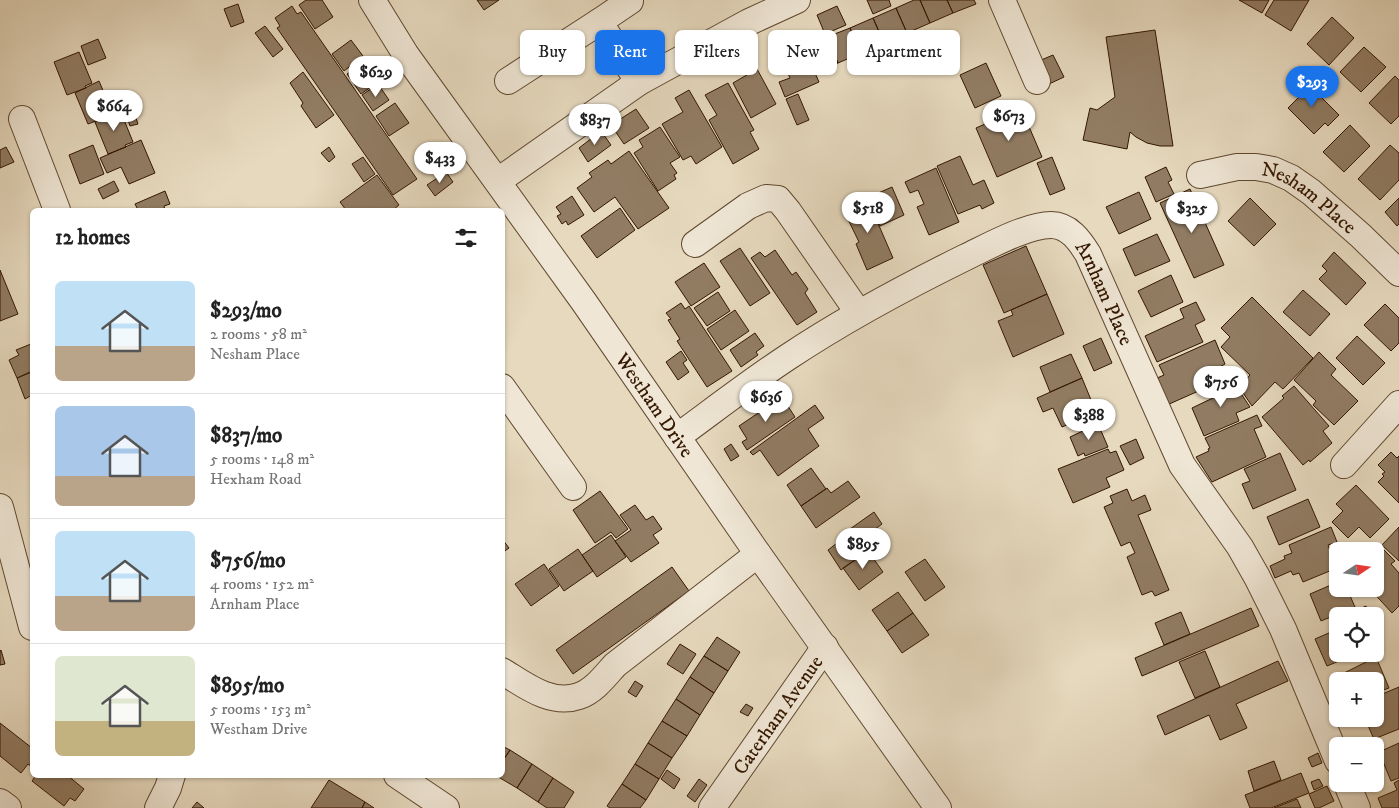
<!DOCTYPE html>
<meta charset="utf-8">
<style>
:root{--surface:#fff;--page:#f2f2f2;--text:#222;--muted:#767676;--line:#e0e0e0;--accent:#1a73e8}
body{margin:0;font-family:"IM FELL DW Pica",serif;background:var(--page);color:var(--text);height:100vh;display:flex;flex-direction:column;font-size:19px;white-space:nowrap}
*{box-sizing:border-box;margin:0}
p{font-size:16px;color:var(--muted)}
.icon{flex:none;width:28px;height:28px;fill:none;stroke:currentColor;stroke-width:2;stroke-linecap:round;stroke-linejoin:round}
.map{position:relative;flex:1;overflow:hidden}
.side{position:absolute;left:30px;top:208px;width:475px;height:570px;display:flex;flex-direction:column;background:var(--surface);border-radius:8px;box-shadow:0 1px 4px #0004}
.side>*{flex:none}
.banner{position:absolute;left:520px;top:30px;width:475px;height:45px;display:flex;gap:10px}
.needle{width:32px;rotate:77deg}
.tools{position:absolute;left:1329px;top:542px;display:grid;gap:10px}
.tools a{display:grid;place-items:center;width:55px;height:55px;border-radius:8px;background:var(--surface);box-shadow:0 1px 4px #0004;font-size:25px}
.price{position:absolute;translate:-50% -42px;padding:0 11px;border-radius:18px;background:#fff;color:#222;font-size:16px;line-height:32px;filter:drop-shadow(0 1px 2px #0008)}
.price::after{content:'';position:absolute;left:50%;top:30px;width:15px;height:11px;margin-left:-8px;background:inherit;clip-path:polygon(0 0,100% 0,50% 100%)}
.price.on{background:var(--accent);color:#fff}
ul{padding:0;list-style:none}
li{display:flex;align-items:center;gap:15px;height:125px;padding:0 25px}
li+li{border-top:1px solid var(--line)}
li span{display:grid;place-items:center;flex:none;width:140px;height:100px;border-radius:8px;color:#555}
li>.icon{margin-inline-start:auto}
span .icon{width:60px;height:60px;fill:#fffc;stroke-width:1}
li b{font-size:21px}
h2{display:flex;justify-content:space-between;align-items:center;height:60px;padding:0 25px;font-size:21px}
.pill{padding:0 18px;border-radius:8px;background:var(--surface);box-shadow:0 1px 4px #0004;font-size:18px;line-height:45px}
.pill.on{background:var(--accent);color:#fff}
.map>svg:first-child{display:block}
</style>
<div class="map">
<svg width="1399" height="808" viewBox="0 0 1399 808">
<rect width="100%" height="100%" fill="#e6d9be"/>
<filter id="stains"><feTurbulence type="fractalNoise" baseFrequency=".004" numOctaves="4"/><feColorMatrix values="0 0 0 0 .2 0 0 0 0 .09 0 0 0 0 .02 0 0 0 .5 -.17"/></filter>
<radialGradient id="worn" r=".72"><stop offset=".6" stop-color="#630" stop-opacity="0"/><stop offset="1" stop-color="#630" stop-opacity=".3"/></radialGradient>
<path fill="#917c63" stroke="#341700" d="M306,0H322L333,17L315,29L299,5Z
M477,0H499L484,10Z
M867,0H889L891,6L873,14Z
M914,0H920L930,23L907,33L896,8Z
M920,0H947L953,13L930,23Z
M947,0H974L976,4L953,13Z
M1239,0H1269L1262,13Z
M1274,0H1309L1291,31L1265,15Z
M238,4L244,22L231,27L224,9Z
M292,6L297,14L301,12L417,179L393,195L277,28L280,26L275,18Z
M837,6L846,25L825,34L817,15Z
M896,8L907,33L884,43L873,18Z
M1332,17L1354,38L1329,65L1307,44Z
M873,18L884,43L861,53L850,28Z
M265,26L283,49L273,57L255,33Z
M850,28L861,53L838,63L827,37Z
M1155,30L1173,146H1160L1147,143L1136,137L1130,132L1127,149L1083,140L1090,108L1097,110L1115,97L1106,37Z
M827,37L838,63L815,73L804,48Z
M935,37L948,65L930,72L918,44Z
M98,39L106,58L88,65L81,46Z
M351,40L363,56L344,71L332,54Z
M1364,47L1386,67L1361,92L1340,72Z
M804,48L819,82L785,97L779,82L790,78L781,58Z
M79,52L92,83L85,86L86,88L67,95L54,62Z
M1053,55L1064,77L1049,84L1039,61Z
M364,62L378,82L361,94L347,74Z
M986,63L1001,96L975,108L960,75Z
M757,69L776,104L751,118L733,83Z
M303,72L334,115L316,128L301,106L303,103L290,83Z
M1395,76L1399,80V116L1391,124L1369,103Z
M1304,80L1339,115L1328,126L1325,123L1314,134L1288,108L1299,97L1293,91Z
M99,81L112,112L106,115V117L88,124L75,93Z
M728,83L754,130L750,132L759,149L733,164L709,120L717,115L705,95Z
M378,84L389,100L373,111L362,95Z
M689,90L722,147L696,164L691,156L683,160L662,124L683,112L675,98Z
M798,94L809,120L797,125L786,99Z
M395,103L409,123L389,136L376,116Z
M1021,108L1042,157L997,177L976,128Z
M636,109L649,128L624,144L611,125Z
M120,110L133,142L125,145L126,147L108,154L95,122Z
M135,115L138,124L130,126L127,117Z
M1350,125L1370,146L1344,172L1323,152Z
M660,127L680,157L670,163L677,173L674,175L676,179L658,191L634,153L643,147L639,140Z
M601,131L611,145L588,162L579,148Z
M141,140L155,173L129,184L121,167L107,173L100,158Z
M93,145L104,174L80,184L69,155Z
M1390,145L1399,153V180L1380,200L1358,179Z
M6,147L14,162L0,168V150Z
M329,147L335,157L329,162L321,153Z
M629,151L669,208L638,229L615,197L594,212L577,188L592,177L589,173L608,160L611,164Z
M960,156L973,185L984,180L994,203L982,209L980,205L958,214L937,166Z
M363,157L375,174L364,182L352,164Z
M1052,157L1065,189L1050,195L1037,163Z
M1166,167L1172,180L1168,182L1174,194L1156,202L1145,177Z
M936,168L959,222L929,235L917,207L924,204L918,190L910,193L905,182Z
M446,172L453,182L435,196L427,185Z
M377,175L399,205L393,210H346L340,202Z
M114,181L119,191L103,199L98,189Z
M892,187L904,215L880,226L867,198Z
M1190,189L1224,265L1194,278L1160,203Z
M165,191L170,204L164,206L165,210H138L135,204Z
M1139,192L1151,219L1119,234L1106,207Z
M572,196L584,215L568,225L566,221L562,224L557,216L561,214L556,207Z
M867,198L893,258L867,270L856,244L859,242L843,209Z
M1250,198L1276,224L1254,246L1228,221Z
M1399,198V224L1397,226L1385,212Z
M620,208L635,230L597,258L581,236Z
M1157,234L1170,261L1135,276L1123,249Z
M1026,246L1047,294L1004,313L983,265Z
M740,248L770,293L750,306L720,261Z
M775,250L792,275L796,272L808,289L805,293L817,312L797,325L751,258L760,252L765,257Z
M1334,252L1366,283L1346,305L1319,279L1327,271L1322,266Z
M704,263L720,287L691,306L675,282Z
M0,270L18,314L0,321Z
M1171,275L1183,302L1151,317L1138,291Z
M1303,290L1330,314L1310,336L1283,312Z
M718,292L730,311L707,326L694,308Z
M1047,294L1064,334L1013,357L998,321L1013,315L1011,310Z
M1252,297L1313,358L1283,389L1275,382L1252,406L1239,387L1250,375L1221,347L1230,337L1221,328Z
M1196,302L1205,320L1195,325L1203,342L1157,362L1145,336L1184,318L1180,309Z
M681,303L685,309L689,306L732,371L707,387L677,341L680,339L668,320L671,319L666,313Z
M1385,304L1399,318V343L1391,351L1364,325Z
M735,310L749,331L721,350L707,329Z
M755,333L764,346L756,352L758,355L741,367L730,350Z
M1357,336L1385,363L1363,385L1336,358Z
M1101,338L1112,363L1094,371L1083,346Z
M1215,340L1225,364L1216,369L1221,381L1167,405L1155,379L1164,375L1159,365Z
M31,344L32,348V371L17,378L9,360L19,355L16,350Z
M681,351L687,360L683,363L689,372L678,380L666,362Z
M1319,352L1336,369L1331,375L1358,401L1334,425L1313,405L1316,401L1294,380Z
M1071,354L1082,378L1050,392L1040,367Z
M32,372V395L25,399L17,378Z
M1082,378L1096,412L1062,427L1053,408L1043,412L1037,398Z
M1232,380L1250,407L1236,413L1239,421L1204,436L1192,408L1215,397L1211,388Z
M1294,386L1329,426L1323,431L1332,443L1310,462L1309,460L1303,465L1262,417L1284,398L1282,396Z
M782,397L795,417L747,450L742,442L747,439L739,426Z
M815,405L824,418L808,429L819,446L778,476L760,450L753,455L750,452Z
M1257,415L1262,426L1254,429L1266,457L1212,482L1196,457L1209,451L1208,449L1210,448L1205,438Z
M1098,424L1108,447L1085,456L1084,453L1078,456L1070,437Z
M1136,439L1144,458L1130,465L1120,446Z
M731,444L739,456L731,461L724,449Z
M1108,449L1110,453L1116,451L1124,470L1106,478L1110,487L1073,503L1058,469Z
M1391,452L1397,458L1399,456V503L1378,482L1384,476L1382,474L1385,472L1378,465Z
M1280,453L1296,490L1253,509L1242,484L1250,481L1244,469Z
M811,468L826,489L801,506L787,485Z
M848,481L860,497L816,528L801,506L827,488L831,493Z
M1356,485L1389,519L1370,538L1359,527L1348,538L1332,522L1343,511L1336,504Z
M1127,489L1132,501L1145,495L1151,510L1138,515L1169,590L1155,596L1152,591L1142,595L1127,557L1135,553L1130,542L1121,546L1104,507L1113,503L1110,496Z
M600,491L628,529L616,538L611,532L595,543L573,510Z
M1308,499L1320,527L1279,545L1267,517Z
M635,505L646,520L653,516L662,529L653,535L659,543L631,562L615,541L631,530L620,515Z
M874,512L882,524L874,530L882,541L841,570L828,550L845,537L843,534Z
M1331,527L1337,542L1328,545L1337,568L1303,582L1299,573L1293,575L1291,571L1275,578L1270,566L1285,559L1284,556L1292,553L1289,545Z
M1399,527V561L1382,545Z
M611,535L626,557L597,577L582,555Z
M502,539L509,548L502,553Z
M1380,546L1395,561L1391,564L1399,573V606L1392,613L1370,589H1375L1374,551Z
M578,549L593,571L564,591L549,569Z
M868,551L883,572L859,590L843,568Z
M925,559L945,587L925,601L905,572Z
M544,564L559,586L531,606L515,584Z
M672,567L689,591L573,674L556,650Z
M1338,582V589H1347L1355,607L1321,621L1310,594Z
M898,592L913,613L887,631L872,610Z
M1366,606L1371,616H1349L1348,614Z
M1251,608L1259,626L1142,676L1135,658Z
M1181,612L1190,634L1164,645L1155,623Z
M913,613L929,635L902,653L887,631Z
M1338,629V654H1356L1327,666L1315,639Z
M717,637L740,652L728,671L704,656Z
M680,644L696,654L683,674L667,664Z
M1,650L5,664L0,665V651Z
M1205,651L1220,687L1195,698L1179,662Z
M704,656L728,671L714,693L690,677Z
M1376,657L1389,688L1375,693V681H1348L1344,673Z
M1278,661L1288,681L1236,704L1247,728L1220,740L1209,715L1165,735L1157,716Z
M690,677L714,693L700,715L676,699Z
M635,681L643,686L636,697L628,692Z
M1399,687V729L1374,739L1365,719H1375V697Z
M676,699L700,715L687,736L662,721Z
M746,704L753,708L748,716L740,712Z
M662,721L687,736L672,758L648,743Z
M0,723L32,748V767L28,764L21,773L0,756Z
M648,743L672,758L659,779L635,764Z
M1399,743V778L1391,781L1379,752Z
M502,746L510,750L502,762Z
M510,750L532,764L517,788L495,775H502V762Z
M1318,753L1322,763L1312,767L1308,758Z
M1274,761L1281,780L1254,791L1248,771Z
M532,764L553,778L538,802L517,788Z
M635,764L659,779L646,800L622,784Z
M667,770L680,779L674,789L661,779Z
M1301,773L1309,793L1271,808H1250L1245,795Z
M36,775H67L84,789L75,801L70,798L64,806L32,781Z
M553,778L574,792L564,808H547L538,802Z
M699,779L707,785L695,802L687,796Z
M1319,779L1323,786L1314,790L1311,782Z
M329,780L365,802L362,808H311Z
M1399,780V808H1382L1378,798L1397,790L1394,783Z
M622,784L646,800L640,808H610L607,806Z
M1327,786L1334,801L1319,808H1315L1309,794Z
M1297,799L1301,808H1274Z
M197,802L204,808H192Z
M365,802L374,808H362Z"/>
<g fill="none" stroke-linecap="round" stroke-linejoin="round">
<defs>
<g id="minor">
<path id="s1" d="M372,0L406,55L584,302L758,554L938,808"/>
<path d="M1002,0L1037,81"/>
<path d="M599,22L630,1"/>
<path d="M508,81L599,22L639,82"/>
<path d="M22,119L57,210"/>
<path id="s2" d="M1200,175L1237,167H1256L1273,170L1291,178L1311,192L1361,236L1399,273"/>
<path d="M498,181L639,82L749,22L797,0"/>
<path d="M695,244L748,206L766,198L778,199L788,211L858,312"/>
<path d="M502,387L573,487"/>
<path id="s3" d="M677,437C714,410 750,382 788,357C845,319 905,287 966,257C989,246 1027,225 1051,225C1069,225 1080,241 1088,254L1182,465L1240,547L1257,577L1283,629L1338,761"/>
<path d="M1344,465L1399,404"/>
<path d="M0,507L32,627"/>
<path d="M502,671C525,685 551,706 579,696C594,691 605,676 615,665L758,554"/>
<path d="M397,775L446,808"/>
<path d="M1347,784L1357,808"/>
<path d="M0,802L8,808"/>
<path d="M158,808L168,788L172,775"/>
<path id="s4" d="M712,808L825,647"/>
</g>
</defs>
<use href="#minor" stroke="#604830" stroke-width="28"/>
<use href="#minor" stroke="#efe6d5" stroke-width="26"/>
</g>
<g text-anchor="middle" stroke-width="5" stroke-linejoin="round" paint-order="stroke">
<g font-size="20" fill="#341700" stroke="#efe6d5">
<text dy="7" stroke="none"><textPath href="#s2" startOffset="119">Nesham Place</textPath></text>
<text dy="7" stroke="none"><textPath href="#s3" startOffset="524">Arnham Place</textPath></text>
<text dy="7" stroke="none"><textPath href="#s1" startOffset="494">Westham Drive</textPath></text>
<text dy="7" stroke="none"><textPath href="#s4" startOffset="114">Caterham Avenue</textPath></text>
</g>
</g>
<rect width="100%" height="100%" filter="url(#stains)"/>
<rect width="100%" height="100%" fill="url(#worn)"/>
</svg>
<div class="tools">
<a><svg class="needle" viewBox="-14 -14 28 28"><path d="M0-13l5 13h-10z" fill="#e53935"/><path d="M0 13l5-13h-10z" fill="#767676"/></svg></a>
<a><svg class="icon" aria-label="locate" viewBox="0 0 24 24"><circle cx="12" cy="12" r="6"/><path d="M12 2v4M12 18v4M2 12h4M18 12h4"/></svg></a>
<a>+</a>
<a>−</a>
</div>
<b class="price" style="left:376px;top:98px">$629</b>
<b class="price on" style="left:1312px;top:108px">$293</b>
<b class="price" style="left:114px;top:132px">$664</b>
<b class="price" style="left:1009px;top:142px">$673</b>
<b class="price" style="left:595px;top:146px">$837</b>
<b class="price" style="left:440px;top:184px">$433</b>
<b class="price" style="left:868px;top:234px">$518</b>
<b class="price" style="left:1192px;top:234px">$325</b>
<b class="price" style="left:1221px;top:408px">$756</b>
<b class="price" style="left:766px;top:423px">$636</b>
<b class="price" style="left:1089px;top:441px">$388</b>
<b class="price" style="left:863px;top:570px">$895</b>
<div class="banner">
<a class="pill">Buy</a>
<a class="pill on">Rent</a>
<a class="pill">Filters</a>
<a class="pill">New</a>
<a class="pill">Apartment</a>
</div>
<section class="side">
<h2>12 homes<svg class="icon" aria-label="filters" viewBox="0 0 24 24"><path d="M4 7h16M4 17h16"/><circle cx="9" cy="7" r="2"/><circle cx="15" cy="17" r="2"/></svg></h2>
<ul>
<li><span style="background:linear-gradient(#bfe0f5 65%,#b9a48a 0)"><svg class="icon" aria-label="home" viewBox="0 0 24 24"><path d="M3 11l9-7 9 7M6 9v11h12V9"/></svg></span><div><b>$293/mo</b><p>2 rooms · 58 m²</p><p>Nesham Place</p></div></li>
<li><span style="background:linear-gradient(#a9c7e8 70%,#b9a48a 0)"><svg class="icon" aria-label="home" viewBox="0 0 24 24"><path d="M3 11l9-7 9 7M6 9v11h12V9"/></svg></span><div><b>$837/mo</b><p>5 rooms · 148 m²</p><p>Hexham Road</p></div></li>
<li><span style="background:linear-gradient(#bfe0f5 65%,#b9a48a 0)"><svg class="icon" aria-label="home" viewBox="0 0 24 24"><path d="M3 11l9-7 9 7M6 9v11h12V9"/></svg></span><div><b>$756/mo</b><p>4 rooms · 152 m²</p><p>Arnham Place</p></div></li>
<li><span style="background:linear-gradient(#dfe7d0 65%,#c2b280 0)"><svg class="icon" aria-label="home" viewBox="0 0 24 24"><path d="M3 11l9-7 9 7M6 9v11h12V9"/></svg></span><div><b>$895/mo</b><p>5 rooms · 153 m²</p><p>Westham Drive</p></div></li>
</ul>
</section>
</div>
